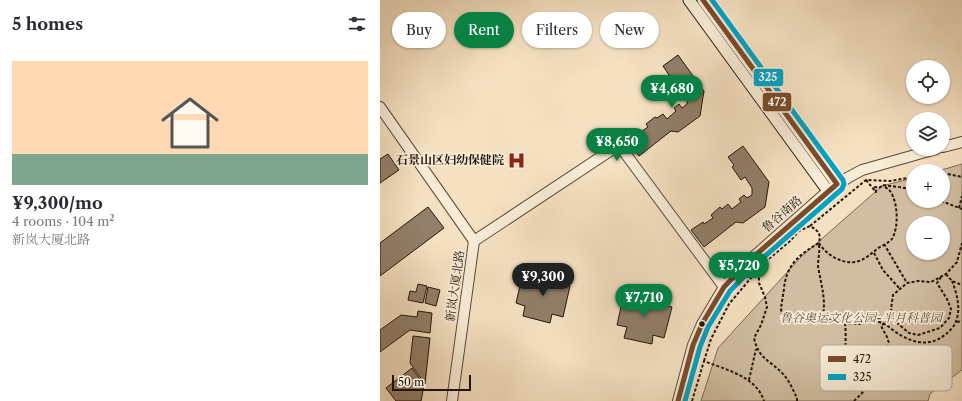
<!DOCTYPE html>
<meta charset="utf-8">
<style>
:root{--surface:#fff;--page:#f2f2f3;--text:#2b2b33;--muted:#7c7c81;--accent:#0b8043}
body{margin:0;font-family:"Libre Caslon Text","Noto Serif SC",serif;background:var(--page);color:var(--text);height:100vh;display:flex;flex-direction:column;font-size:15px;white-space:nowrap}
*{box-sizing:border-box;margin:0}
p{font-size:13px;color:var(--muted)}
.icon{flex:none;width:22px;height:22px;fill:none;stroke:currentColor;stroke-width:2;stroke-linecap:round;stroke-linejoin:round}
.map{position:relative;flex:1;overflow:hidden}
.drawer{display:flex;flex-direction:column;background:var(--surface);width:380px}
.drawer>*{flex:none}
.hud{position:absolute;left:12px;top:12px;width:380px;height:36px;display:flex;gap:8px}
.controls{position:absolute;left:526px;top:60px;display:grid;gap:8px}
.controls a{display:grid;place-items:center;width:44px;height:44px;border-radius:50%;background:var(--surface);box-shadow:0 1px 3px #0004;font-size:20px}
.scale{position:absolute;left:12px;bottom:10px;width:79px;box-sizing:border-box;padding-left:4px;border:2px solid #241508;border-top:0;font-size:11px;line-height:14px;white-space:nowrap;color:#241508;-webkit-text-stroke:3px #f8ecd7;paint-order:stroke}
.price{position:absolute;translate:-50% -34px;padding:0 9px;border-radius:14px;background:var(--accent);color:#fff;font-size:13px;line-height:26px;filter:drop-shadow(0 1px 2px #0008)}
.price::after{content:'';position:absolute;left:50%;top:24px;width:12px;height:9px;margin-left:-6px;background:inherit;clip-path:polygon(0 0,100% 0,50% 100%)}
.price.selected{background:#222;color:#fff}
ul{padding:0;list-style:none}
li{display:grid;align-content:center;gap:8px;height:212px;padding:0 12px}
li span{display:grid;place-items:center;height:124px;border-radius:0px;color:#555}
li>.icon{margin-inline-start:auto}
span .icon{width:72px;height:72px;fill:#fffc;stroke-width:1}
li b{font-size:17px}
h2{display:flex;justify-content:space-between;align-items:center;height:48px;padding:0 12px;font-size:17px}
.tag{padding:0 14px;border-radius:18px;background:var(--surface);box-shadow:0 1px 3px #0004;font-size:14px;line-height:36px}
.tag.selected{background:var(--accent);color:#fff}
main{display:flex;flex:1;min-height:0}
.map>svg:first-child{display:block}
</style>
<main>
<section class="drawer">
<h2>5 homes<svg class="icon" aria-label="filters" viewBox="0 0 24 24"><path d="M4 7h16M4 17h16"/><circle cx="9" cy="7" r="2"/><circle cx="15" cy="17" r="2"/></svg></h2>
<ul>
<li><span style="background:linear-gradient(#ffd9b3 75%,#7fa58c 0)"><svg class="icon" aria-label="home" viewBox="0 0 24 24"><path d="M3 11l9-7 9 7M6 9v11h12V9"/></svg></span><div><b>¥9,300/mo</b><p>4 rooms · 104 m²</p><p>新岚大厦北路</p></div></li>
</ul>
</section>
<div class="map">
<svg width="582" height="401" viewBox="0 0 582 401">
<rect width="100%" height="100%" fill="#f5e1c2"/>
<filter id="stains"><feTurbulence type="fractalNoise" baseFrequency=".005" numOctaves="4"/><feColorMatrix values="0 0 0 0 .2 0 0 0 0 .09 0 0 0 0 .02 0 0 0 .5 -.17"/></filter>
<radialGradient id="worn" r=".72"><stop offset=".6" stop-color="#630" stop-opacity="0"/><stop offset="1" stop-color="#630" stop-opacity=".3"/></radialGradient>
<path fill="#d1bea2" stroke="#7a6a55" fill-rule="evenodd" d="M582,164V370L550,394L548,401H321L338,348L421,257L502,186L533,178V201H563V171H558ZM533,223H563V253H533Z"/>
<path fill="#917f69" stroke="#241508" d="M298,55L324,91L320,116L298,132L291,131L259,156L246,140L257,131L259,133L268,127L266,124L275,117L277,118L283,114L287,119L296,111L294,108L299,104L302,108L307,104V97L300,86L296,89L287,76L289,75L283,66Z
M363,146L389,182L385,207L363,223L356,222L324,247L311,230L323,222L324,224L333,218L331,215L340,207L342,209L348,204L352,209L361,202L359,199L364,195L367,198L372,195V188L365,177L361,180L352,167L354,165L348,157Z
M8,154L19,170L0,183V159Z
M48,207L64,228L0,276V243Z
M153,271L181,277L180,283L190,286L183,317L172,314L170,323L143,316L145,306L136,303L142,277L151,279Z
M38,284L47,286L43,303L28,300L30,291L36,292Z
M48,287L60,290L56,306L45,303Z
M255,292L283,298L281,304L292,307L284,338L273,335L272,344L244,338L247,327L237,325L243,298L253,300Z
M38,311L52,313L50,333L30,330L0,352V330L21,315L37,317Z
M33,336L50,338L45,384L30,363Z
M32,368L44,385L41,401H16L6,388Z"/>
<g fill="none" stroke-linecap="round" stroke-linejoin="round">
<defs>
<path id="tertiary" d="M0,107L94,241L72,401
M563,147L582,142
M94,241L239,145L344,287
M298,401L313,345L322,324L344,287L371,259L448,191L469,177L482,170L556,149"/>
<path id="secondary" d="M309,0L448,191
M323,0L457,184"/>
</defs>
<use href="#tertiary" stroke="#584836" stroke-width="12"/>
<use href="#secondary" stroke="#241508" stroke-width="13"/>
<path stroke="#241508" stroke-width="2" stroke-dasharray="3 2" stroke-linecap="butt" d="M563,173L582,177
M486,180L496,192L495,187L499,188L503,185C513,187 523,186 533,191
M561,201L582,209
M579,208L582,196
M430,226L486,180L510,181L533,177
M439,243C446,255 464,266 479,261C485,259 491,254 497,249C501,246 509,243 512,239C519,227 518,202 510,191C508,189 505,187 503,185
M504,244L527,283
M439,245C440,252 438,259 438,266C441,285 447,301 442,320
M494,253L503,270L520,289
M566,274L572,281L582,285
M561,277L557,283L567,299L571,309L569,318L560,328L538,335L529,333L516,322L511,309L513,295L527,283L538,281L551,282L566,274L577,262L582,243
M577,322L582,321
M465,323C468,350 458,371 483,392
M324,361L331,339L349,304L382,265
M369,380L376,349
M312,401L324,361C346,370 376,376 384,401
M417,401V398C413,390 409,380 403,374C389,359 379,360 374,338L381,325L387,307L385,297L379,283V274L384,263L410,241L419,231L430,226C439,231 441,234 439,243C422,253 409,262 405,282C404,286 404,291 403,295C402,303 400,308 402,316C407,318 412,320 417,321C428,322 439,319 450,320C459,321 468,324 477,324C485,324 491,322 499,322C505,323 509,327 514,331C536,346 555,348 573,327C582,314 578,296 572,281
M474,401L498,377L509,343L507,337L501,326L509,319L514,317"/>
<use href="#tertiary" stroke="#f8ecd7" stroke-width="10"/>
<use href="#secondary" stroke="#f8ecd7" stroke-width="11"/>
<defs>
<path id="bus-1" d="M298,401L313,345L322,324L344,287L371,259L457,184L323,0"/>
<path id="bus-2" d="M305,401L320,347L328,327L350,291L376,264L462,189L464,184L463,180L332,0"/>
</defs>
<use href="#bus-1" stroke="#f8ecd7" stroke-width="8"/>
<use href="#bus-2" stroke="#f8ecd7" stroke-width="8"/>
<use href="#bus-1" stroke="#7a4b2a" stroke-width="5"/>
<use href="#bus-2" stroke="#02a2c4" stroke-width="5"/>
</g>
<defs>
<symbol id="hospital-bare" viewBox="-9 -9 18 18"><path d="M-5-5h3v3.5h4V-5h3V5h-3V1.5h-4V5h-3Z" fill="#8f2418" stroke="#f8ecd7" stroke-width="2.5" paint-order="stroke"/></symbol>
</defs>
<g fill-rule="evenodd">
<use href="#hospital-bare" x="124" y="148" width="25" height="25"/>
</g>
<circle fill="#241508" stroke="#f8ecd7" stroke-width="1.5" cx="322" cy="324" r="3.5"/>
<g text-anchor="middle" stroke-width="3.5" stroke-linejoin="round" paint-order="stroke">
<g font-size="12" font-weight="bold" fill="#241508" stroke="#f8ecd7" text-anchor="end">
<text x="124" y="164">石景山区妇幼保健院</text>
</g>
<g font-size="12" fill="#241508" stroke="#f8ecd7">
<text transform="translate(402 214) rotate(-41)" y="4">鲁谷南路</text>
<text transform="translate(75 286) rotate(-82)" y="4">新岚大厦北路</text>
</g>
<g font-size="12" font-style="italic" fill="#61503e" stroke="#f8ecd7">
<text x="481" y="322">鲁谷奥运文化公园-半月科普园</text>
</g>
</g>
<rect x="440" y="345" width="132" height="46" rx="6" fill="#f8ecd7" stroke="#b8ac99" stroke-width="1"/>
<rect x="448" y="356" width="18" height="6" fill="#7a4b2a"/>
<rect x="448" y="374" width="18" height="6" fill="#02a2c4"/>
<g font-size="11" fill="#241508">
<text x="473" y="363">472</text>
<text x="473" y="381">325</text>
</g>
<g stroke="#f8ecd7" stroke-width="1.5">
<rect x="373" y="68" width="31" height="19" rx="4" fill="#02a2c4"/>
<rect x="382" y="92" width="30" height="20" rx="4" fill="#7a4b2a"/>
</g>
<g font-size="11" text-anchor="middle" font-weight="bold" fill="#fff">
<text x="388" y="81">325</text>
<text x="397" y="106">472</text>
</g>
<rect width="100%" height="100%" filter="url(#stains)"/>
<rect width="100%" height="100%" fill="url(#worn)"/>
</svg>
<div class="controls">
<a><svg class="icon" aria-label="locate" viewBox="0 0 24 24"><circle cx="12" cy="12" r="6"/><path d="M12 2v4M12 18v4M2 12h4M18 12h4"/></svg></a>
<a><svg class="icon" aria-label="layers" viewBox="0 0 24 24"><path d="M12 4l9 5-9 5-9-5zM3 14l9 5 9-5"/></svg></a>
<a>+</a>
<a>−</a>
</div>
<div class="scale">50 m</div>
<b class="price" style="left:292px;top:109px">¥4,680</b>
<b class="price" style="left:237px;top:162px">¥8,650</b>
<b class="price" style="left:359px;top:286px">¥5,720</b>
<b class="price selected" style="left:163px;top:297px">¥9,300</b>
<b class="price" style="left:264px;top:318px">¥7,710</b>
<div class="hud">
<a class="tag">Buy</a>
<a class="tag selected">Rent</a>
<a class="tag">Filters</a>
<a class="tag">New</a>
</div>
</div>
</main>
